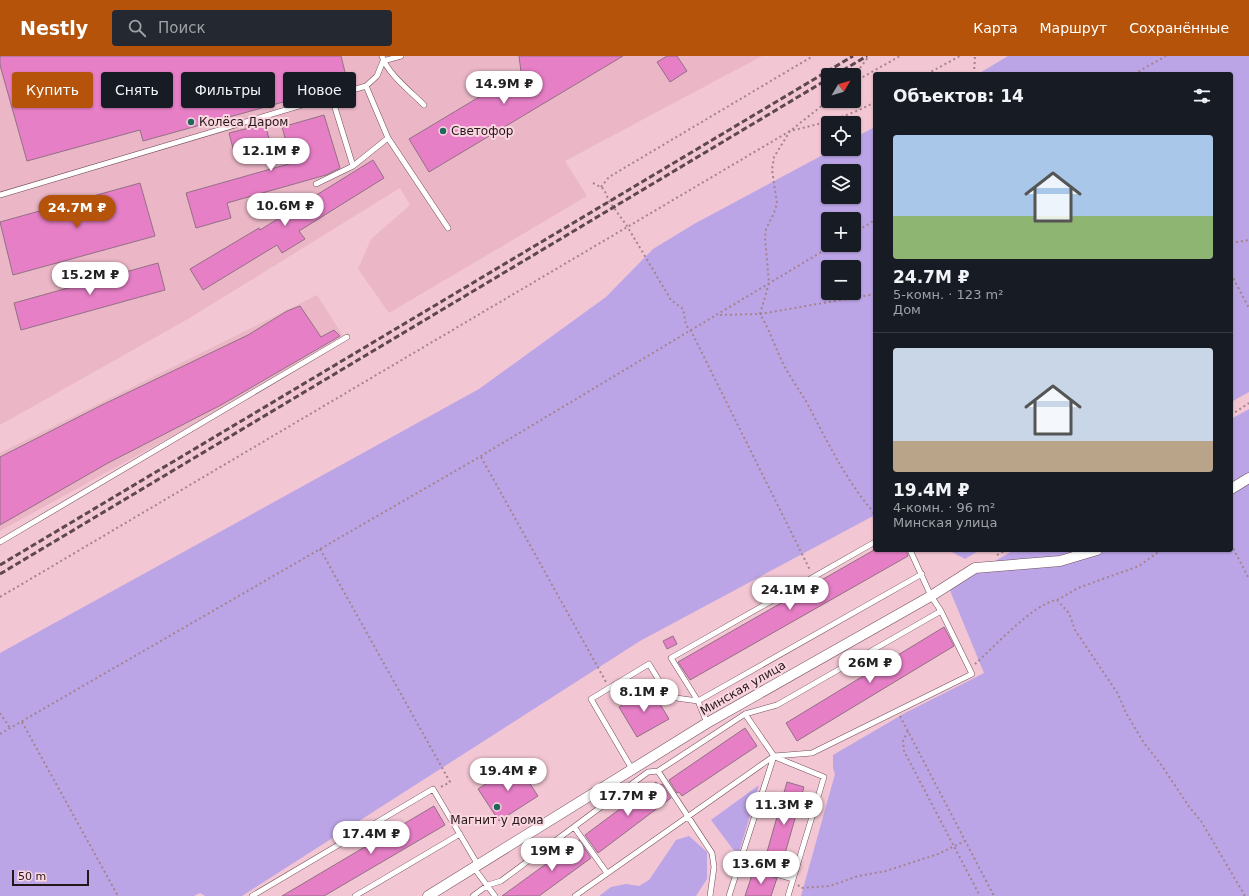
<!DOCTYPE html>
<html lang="ru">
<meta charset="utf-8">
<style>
:root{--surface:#171b24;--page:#242831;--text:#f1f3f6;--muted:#9ea1a6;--line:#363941;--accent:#b45309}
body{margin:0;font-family:"DejaVu Sans",sans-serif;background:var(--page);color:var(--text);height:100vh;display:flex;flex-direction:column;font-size:15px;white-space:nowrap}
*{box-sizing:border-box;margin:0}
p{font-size:13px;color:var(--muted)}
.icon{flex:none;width:22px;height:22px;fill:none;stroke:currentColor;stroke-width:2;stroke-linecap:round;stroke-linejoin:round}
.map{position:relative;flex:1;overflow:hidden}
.drawer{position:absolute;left:873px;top:16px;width:360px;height:480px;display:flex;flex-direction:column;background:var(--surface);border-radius:4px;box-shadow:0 1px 3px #0004}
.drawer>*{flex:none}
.banner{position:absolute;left:12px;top:16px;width:380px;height:36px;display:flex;gap:8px}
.needle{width:26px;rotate:52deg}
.fabs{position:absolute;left:821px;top:12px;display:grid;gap:8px}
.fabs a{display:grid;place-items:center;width:40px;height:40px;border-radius:4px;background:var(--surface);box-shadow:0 1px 3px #0004;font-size:20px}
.scale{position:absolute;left:12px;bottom:10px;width:77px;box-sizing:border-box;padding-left:4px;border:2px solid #25161a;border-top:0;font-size:11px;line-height:14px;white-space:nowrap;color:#25161a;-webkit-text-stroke:3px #fad6df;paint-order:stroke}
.price{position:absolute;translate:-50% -34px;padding:0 9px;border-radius:14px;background:#fff;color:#222;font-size:13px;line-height:26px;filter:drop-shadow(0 1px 2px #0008)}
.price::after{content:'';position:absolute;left:50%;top:24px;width:12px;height:9px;margin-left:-6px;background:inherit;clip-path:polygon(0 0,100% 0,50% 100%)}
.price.on{background:var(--accent);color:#fff}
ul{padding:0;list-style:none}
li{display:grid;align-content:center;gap:8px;height:212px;padding:0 20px}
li+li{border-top:1px solid var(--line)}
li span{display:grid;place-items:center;height:124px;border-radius:4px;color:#555}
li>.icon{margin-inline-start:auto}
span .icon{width:72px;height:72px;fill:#fffc;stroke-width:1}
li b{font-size:17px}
h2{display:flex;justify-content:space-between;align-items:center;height:48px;padding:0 20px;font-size:17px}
.tag{padding:0 14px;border-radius:4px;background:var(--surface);box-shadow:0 1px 3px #0004;font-size:14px;line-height:36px}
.tag.on{background:var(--accent);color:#fff}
header{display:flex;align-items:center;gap:24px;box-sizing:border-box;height:56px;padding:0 20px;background:var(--accent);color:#fff}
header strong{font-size:19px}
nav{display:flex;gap:22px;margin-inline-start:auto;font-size:14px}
.search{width:280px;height:36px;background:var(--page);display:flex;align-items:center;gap:10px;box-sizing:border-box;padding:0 14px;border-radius:4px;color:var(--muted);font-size:15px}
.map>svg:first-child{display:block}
</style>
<header>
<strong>Nestly</strong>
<div class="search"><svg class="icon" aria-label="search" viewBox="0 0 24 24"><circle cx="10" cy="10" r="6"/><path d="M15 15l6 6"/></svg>Поиск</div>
<nav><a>Карта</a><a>Маршрут</a><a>Сохранённые</a></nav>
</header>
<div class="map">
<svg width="1249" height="840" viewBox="0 0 1249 840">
<rect width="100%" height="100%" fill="#f2c6d2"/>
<path fill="#ebb7c6" d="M0,0H762L565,105L587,140L389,257L358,213L371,183L410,149L400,132L188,263L0,369Z
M317,239L343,280L216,356L0,475V397Z"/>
<path fill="#bca5e7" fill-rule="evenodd" d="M1008,0H1249V336L1231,346V18H978Z
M875,71V459L640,585L242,840H205L200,837L194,840H0V597L479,333L606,241L653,193L694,168L834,93H854V82ZM828,115H854V141H828ZM828,163H854V189H828ZM828,211H854V237H828Z
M1249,353V840H801L835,718L833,712V699L905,657L984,617L949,532L1014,494H1231V363Z
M948,494H980L965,503Z
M759,729L738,800L711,764Z
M689,780L707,796V823L696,840H599L611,831L626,828L639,830L649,824L676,784Z"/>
<path fill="#e77fc7" stroke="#917085" d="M0,0H341L348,28L143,85L140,74L27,105L0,9Z
M519,0H623L429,116L409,83L521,16Z
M667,0H677L687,15L670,26L657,6Z
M324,59L340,112L326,119L227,147L231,162L196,172L186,137L292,107L282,71Z
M265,68L270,86L234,96L229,77Z
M373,104L384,122L299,175L305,183L282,197L277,189L203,234L190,213L259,172L260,174Z
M140,127L155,180L13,219L0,166Z
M158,207L165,234L21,274L14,247Z
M300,250L321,281L334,274L340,280L221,349L108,407L0,469V401L102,349L248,279L287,255Z
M874,494H906L908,500L690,624L678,606Z
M944,571L954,590L797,685L786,667Z
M673,580L677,588L667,593L663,585Z
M651,633L669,663L637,681L619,651Z
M745,672L757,690L682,740L679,736L677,737L669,724Z
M517,708L538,740L499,765L478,733Z
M656,726L659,730L662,728L671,742L598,797L585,779Z
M787,726L804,731L780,815L763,810Z
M434,750L445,769L324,840H282Z
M579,784L591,802L539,840H502Z
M753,816L777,822L771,840H745Z"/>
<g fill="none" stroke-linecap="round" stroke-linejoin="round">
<defs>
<path id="service" d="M382,0C386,16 411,36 424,49
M401,0L383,5L377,20L366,30L388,82L448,172
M332,42L353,110
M316,128L353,110L388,82
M0,139L366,30
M0,486L347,281
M707,667L698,645L671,602L875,486
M775,701L824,721L788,840
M632,713L591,643L649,608L669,641L698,645L922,518
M658,715L712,797L714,811L710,840
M574,771L607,817
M739,807L793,823
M474,812L495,840
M252,840L433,733L478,809
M355,840L460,778
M473,840L488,829L501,825L648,716L658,715L745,658L777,649L941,555
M575,840L774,700L812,697L972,618L941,555L931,540L910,494
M729,840L774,700L745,658"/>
<path id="minor" d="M1231,433L1249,422
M428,840L707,667L931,540L975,512L1060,505L1097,494"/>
</defs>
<use href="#service" stroke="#734e59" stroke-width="6"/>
<use href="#minor" stroke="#734e59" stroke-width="11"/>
<path stroke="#a3838c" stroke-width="2" stroke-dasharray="2 3" stroke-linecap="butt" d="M927,18L960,0
M974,18L975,0
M1134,18L1166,0
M854,20L869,0
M854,26L900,0
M875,46C848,61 819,68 790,75L774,101L772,114L777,147L774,157L766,173L765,182L769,227L760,258C771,276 776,295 786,313C792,324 800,335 807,347C827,385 846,425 875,458
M593,127L604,133L609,145L627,170L671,244L683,253L686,269L691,275L810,514
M601,131L609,121L813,0
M854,177L875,164
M1231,187L1249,184
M1231,218L1249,252
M720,259L760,258L875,238
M1231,359L1249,347
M481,401L606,626
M1231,488L1249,523
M320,493L450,726L441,731
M997,499L1006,494
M0,541L790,75L828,45
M1057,544L1078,532L1139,510L1161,494
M975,608C993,592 1034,547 1057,544L1069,557L1075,574L1118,638L1126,657L1144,687L1160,707L1190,752L1201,765L1245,840
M0,657L10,672
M900,660L994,840
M22,666L118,840
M908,675L903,685L904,695L980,840
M0,678L481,400L833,189
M798,829L801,832L830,830L858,820L886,815L938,798L965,785"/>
<use href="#service" stroke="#fff" stroke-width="5"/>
<use href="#minor" stroke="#fff" stroke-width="10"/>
<path stroke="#5e474d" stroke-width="3" stroke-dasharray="6 3" stroke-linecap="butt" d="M835,19L867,0
M0,509L853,0
M0,518L828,23"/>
</g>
<g fill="#21685c" stroke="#fad6df" stroke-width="1.5">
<circle cx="191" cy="66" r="4"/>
<circle cx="443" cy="75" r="4"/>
<circle cx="497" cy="751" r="4"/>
</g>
<g text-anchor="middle" stroke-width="4" stroke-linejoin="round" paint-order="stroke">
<g font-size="12" fill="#25161a" stroke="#fad6df" text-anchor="start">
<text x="199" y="70">Колёса Даром</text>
<text x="451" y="79">Светофор</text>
<text x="497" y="768" text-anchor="middle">Магнит у дома</text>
</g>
<g font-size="12" fill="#25161a" stroke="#fad6df">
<text transform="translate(743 632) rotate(-30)" y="4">Минская улица</text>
</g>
</g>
</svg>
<div class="fabs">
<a><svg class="needle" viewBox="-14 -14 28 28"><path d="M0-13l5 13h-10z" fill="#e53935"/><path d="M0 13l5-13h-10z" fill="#9ea1a6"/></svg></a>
<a><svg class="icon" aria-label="locate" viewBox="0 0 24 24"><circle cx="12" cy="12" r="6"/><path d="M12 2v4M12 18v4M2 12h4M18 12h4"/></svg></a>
<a><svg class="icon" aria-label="layers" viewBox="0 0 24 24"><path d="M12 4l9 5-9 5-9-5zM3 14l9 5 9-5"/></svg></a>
<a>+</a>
<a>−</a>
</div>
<div class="scale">50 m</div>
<b class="price" style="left:504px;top:49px">14.9M ₽</b>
<b class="price" style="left:271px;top:116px">12.1M ₽</b>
<b class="price" style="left:285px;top:171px">10.6M ₽</b>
<b class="price on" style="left:77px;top:173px">24.7M ₽</b>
<b class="price" style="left:90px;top:240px">15.2M ₽</b>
<b class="price" style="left:790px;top:555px">24.1M ₽</b>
<b class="price" style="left:870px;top:628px">26M ₽</b>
<b class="price" style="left:644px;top:657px">8.1M ₽</b>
<b class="price" style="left:508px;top:736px">19.4M ₽</b>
<b class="price" style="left:628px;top:761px">17.7M ₽</b>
<b class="price" style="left:784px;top:770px">11.3M ₽</b>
<b class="price" style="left:371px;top:799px">17.4M ₽</b>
<b class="price" style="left:552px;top:816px">19M ₽</b>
<b class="price" style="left:761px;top:829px">13.6M ₽</b>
<div class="banner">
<a class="tag on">Купить</a>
<a class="tag">Снять</a>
<a class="tag">Фильтры</a>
<a class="tag">Новое</a>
</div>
<section class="drawer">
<h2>Объектов: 14<svg class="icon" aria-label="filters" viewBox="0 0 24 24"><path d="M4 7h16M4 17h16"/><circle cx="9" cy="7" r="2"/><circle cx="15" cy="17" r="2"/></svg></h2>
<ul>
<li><span style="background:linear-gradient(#a9c7e8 65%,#8fb573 0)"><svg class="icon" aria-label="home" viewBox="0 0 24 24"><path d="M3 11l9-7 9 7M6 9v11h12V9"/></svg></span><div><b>24.7M ₽</b><p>5-комн. · 123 m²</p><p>Дом</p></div></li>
<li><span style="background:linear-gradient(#c9d6e8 75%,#b9a48a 0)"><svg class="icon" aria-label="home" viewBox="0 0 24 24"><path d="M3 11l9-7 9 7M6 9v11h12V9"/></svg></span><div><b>19.4M ₽</b><p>4-комн. · 96 m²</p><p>Минская улица</p></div></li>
</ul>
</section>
</div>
